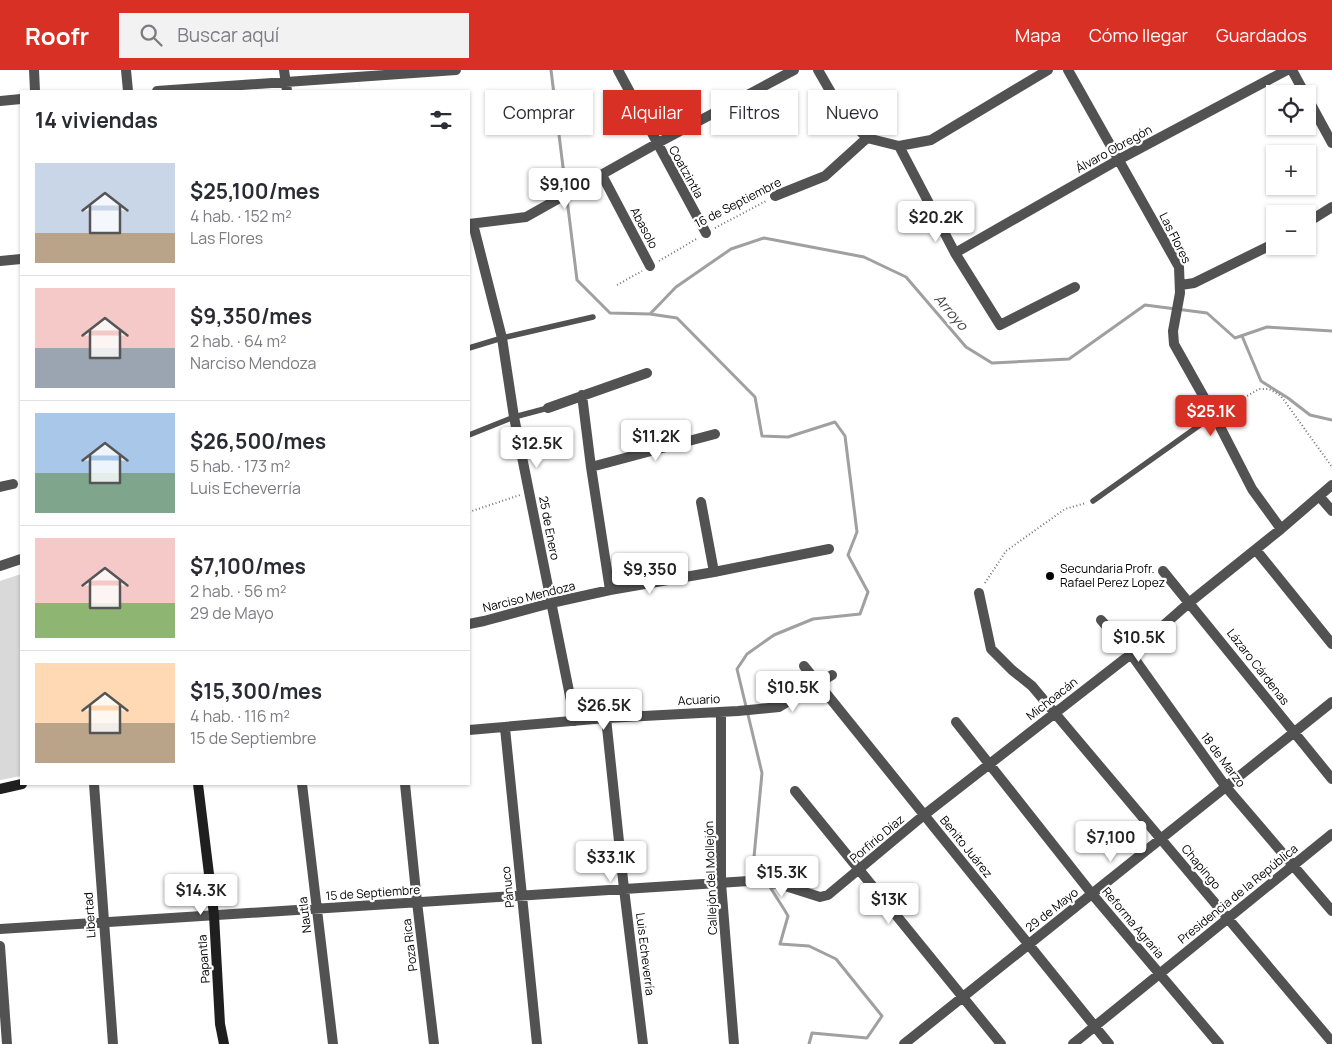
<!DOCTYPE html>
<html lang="es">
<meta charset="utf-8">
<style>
:root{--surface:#fff;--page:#f2f2f3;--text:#2b2b33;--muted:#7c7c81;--line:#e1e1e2;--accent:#d93025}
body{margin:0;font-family:Manrope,sans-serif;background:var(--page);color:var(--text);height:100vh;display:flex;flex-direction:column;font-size:19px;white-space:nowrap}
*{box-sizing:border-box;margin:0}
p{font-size:16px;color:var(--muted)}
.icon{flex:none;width:28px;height:28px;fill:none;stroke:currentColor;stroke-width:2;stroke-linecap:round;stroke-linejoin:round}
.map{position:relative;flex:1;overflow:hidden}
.details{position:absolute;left:20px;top:20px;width:450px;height:695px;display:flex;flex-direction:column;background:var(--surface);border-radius:0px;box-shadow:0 1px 4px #0004}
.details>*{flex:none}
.guide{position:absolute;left:485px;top:20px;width:475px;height:45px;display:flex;gap:10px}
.controls{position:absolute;left:1266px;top:15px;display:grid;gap:10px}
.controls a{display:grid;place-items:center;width:50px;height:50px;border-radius:0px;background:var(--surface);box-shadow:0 1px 4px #0004;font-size:25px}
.price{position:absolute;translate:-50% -42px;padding:0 11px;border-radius:5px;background:#fff;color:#222;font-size:16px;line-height:32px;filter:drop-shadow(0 1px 2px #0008)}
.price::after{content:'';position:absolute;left:50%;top:30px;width:15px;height:11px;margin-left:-8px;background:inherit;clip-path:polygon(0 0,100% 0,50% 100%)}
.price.on{background:var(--accent);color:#fff}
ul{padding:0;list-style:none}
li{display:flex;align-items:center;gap:15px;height:125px;padding:0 15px}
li+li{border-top:1px solid var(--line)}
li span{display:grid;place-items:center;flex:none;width:140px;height:100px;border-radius:0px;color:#555}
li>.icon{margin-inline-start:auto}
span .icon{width:60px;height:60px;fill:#fffc;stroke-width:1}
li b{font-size:21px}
h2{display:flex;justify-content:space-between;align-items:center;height:60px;padding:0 15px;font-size:21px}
.pill{padding:0 18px;border-radius:0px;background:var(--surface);box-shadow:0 1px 4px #0004;font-size:18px;line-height:45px}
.pill.on{background:var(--accent);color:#fff}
header{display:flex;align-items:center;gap:30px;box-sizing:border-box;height:70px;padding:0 25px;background:var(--accent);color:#fff}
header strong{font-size:24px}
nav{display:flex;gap:28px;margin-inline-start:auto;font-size:18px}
.search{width:350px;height:45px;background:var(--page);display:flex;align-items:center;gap:12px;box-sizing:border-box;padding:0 18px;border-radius:0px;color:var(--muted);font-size:19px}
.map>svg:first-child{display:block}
</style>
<header>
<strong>Roofr</strong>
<div class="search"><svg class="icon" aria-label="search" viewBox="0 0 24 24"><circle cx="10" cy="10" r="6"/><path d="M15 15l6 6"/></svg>Buscar aquí</div>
<nav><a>Mapa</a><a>Cómo llegar</a><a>Guardados</a></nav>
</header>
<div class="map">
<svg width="1332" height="974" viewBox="0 0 1332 974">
<rect width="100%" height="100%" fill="#fff"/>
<path fill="#d9d9d9" d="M21,504V706L0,710V511Z"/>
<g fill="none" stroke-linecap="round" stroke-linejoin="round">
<path stroke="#a0a0a0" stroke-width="3" d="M551,0L577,210L610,243L650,244L677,248L755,327L762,366L788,367L835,352L845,366L857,462L848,485L868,522L860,544L813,549L774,565L747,584L737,599L762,703L754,787L766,809
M650,244L676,217L731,179L764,168L864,187L906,207L966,277L992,293L1069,289L1145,235L1207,243L1235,268L1267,257L1332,261
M1242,266L1261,311L1288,328L1310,345L1332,350
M769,815C775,826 782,835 788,846L780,874L809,876L836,889L882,946L867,968L812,963L809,974"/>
<path stroke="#747474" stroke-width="2" stroke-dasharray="1 2.5" stroke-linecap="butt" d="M715,158L766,131
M659,191L698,168
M617,215L642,201
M1223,340L1259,319H1269L1281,326L1332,397
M469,442L520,425
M985,513L1006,481L1065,439L1086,433"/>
<path stroke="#525252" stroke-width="5.5" d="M469,278L502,268L593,247
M469,365L514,347L548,338
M1093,431L1214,345"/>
<path stroke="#525252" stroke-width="10" d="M34,0L35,21
M126,0L128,21
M284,0L287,21
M618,0L706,163
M818,0L844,45L867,68L899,76L931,70L1048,0
M1068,0L1179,197L1180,223L1173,261L1174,274L1214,345L1252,419L1281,459
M1292,0L1305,24
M157,21L456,0
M1308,29L1332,73
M0,31L21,29
M899,76L955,183L1000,255L1075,217
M602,105L650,196
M775,126L825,106L867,68
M1308,152L1332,137
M469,154L526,147L656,74L794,0
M473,154L502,268L514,347L575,651
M955,183L1118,90L1287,0
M0,191L21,189
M1181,215L1194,213L1275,173
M582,325L591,397L610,520
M548,338L647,303
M591,397L715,364
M0,417L13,414
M1319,426L1332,441
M701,432L714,502
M1256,480L1332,574
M0,496L21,489
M1163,501L1332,709
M979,523L991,579L1012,600L1032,616L1332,972
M1101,550L1131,584L1226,717L1332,841
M469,554L484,551L551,533L610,520L714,502L829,479
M804,596L1109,974
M721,642V813L734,974
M606,648L624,819L643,974
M956,652L1092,824L1219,974
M505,658L537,974
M469,660L606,648L738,641L779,637L832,605
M94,714L113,974
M302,714L333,974
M405,714L417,832L434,974
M795,721L1001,974
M0,859L749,811L779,814L820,827L828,825L924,745L1131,584L1190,532L1281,459L1332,415
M0,876L7,974
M904,974L1332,632
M1073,974L1332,764"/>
<path stroke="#1f1f1f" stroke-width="10" d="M198,714L214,845L220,954L224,974
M0,719L22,714"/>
</g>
<circle fill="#000" stroke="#fff" stroke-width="2" cx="1050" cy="506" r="5"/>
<g text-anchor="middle" stroke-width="4.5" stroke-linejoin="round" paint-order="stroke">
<g font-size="12" fill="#000" stroke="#fff">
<text transform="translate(1114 79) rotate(-29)" y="4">Álvaro Obregón</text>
<text transform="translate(686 102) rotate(61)" y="4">Coatzintla</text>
<text transform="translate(738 133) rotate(-27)" y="4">16 de Septiembre</text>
<text transform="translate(644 158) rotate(62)" y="4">Abasolo</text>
<text transform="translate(1175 168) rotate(63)" y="4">Las Flores</text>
<text transform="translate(549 458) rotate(79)" y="4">25 de Enero</text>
<text transform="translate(529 527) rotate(-14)" y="4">Narciso Mendoza</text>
<text transform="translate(1258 597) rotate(52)" y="4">Lázaro Cárdenas</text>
<text transform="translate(1052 629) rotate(-38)" y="4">Michoacán</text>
<text transform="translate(699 630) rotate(-3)" y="4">Acuario</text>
<text transform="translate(1223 690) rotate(53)" y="4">18 de Marzo</text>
<text transform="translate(877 769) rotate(-40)" y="4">Porfirio Díaz</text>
<text transform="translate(966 777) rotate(51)" y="4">Benito Juárez</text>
<text transform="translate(1201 797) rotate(50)" y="4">Chapingo</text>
<text transform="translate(711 808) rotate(-92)" y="4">Callejón del Mollejón</text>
<text transform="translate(508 817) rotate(-96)" y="4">Pánuco</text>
<text transform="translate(373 823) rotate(-4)" y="4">15 de Septiembre</text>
<text transform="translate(1238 824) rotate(-39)" y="4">Presidencia de la República</text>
<text transform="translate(1052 840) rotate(-38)" y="4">29 de Mayo</text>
<text transform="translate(90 845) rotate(-94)" y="4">Libertad</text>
<text transform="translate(305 845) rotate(-97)" y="4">Nautla</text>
<text transform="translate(1133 853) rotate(50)" y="4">Reforma Agraria</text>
<text transform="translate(410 875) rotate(-97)" y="4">Poza Rica</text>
<text transform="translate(645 884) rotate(83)" y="4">Luis Echeverría</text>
<text transform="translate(204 889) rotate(-94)" y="4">Papantla</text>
</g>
<g font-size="12" fill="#000" stroke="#fff" text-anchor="start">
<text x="1060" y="503">Secundaria Profr.<tspan x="1060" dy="14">Rafael Perez Lopez</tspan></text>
</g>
<g font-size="14" font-style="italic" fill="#414141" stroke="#fff">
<text transform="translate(951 242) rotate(49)" y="5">Arroyo</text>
</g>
</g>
</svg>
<div class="controls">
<a><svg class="icon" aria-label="locate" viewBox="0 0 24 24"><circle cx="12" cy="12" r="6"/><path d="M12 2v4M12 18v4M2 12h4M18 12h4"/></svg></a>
<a>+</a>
<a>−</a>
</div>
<b class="price" style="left:565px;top:140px">$9,100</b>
<b class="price" style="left:936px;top:173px">$20.2K</b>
<b class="price on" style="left:1211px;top:367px">$25.1K</b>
<b class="price" style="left:656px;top:392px">$11.2K</b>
<b class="price" style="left:537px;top:399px">$12.5K</b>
<b class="price" style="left:650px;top:525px">$9,350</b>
<b class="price" style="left:1139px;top:593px">$10.5K</b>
<b class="price" style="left:793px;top:643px">$10.5K</b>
<b class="price" style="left:604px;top:661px">$26.5K</b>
<b class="price" style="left:1111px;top:793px">$7,100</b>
<b class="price" style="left:611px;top:813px">$33.1K</b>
<b class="price" style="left:782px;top:828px">$15.3K</b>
<b class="price" style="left:201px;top:846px">$14.3K</b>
<b class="price" style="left:889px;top:855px">$13K</b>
<div class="guide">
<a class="pill">Comprar</a>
<a class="pill on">Alquilar</a>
<a class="pill">Filtros</a>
<a class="pill">Nuevo</a>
</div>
<section class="details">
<h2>14 viviendas<svg class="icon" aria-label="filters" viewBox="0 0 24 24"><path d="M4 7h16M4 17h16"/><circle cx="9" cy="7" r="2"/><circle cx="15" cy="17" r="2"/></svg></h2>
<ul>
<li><span style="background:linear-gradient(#c9d6e8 70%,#b9a48a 0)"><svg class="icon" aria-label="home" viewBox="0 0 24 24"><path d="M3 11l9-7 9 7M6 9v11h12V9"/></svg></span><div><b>$25,100/mes</b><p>4 hab. · 152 m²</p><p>Las Flores</p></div></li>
<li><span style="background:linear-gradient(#f6c9c9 60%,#9aa5b1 0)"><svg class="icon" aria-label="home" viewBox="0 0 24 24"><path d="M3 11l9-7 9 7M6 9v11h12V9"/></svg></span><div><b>$9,350/mes</b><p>2 hab. · 64 m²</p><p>Narciso Mendoza</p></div></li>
<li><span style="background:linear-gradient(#a9c7e8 60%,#7fa58c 0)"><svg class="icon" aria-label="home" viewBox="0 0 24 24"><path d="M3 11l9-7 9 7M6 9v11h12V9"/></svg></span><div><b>$26,500/mes</b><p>5 hab. · 173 m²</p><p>Luis Echeverría</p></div></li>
<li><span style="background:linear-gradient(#f6c9c9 65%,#8fb573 0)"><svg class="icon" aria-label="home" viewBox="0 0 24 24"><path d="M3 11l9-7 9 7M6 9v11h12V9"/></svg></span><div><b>$7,100/mes</b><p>2 hab. · 56 m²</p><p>29 de Mayo</p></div></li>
<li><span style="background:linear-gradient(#ffd9b3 60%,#b9a48a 0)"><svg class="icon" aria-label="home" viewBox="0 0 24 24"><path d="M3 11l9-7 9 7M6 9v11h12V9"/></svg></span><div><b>$15,300/mes</b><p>4 hab. · 116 m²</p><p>15 de Septiembre</p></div></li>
</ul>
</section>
</div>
